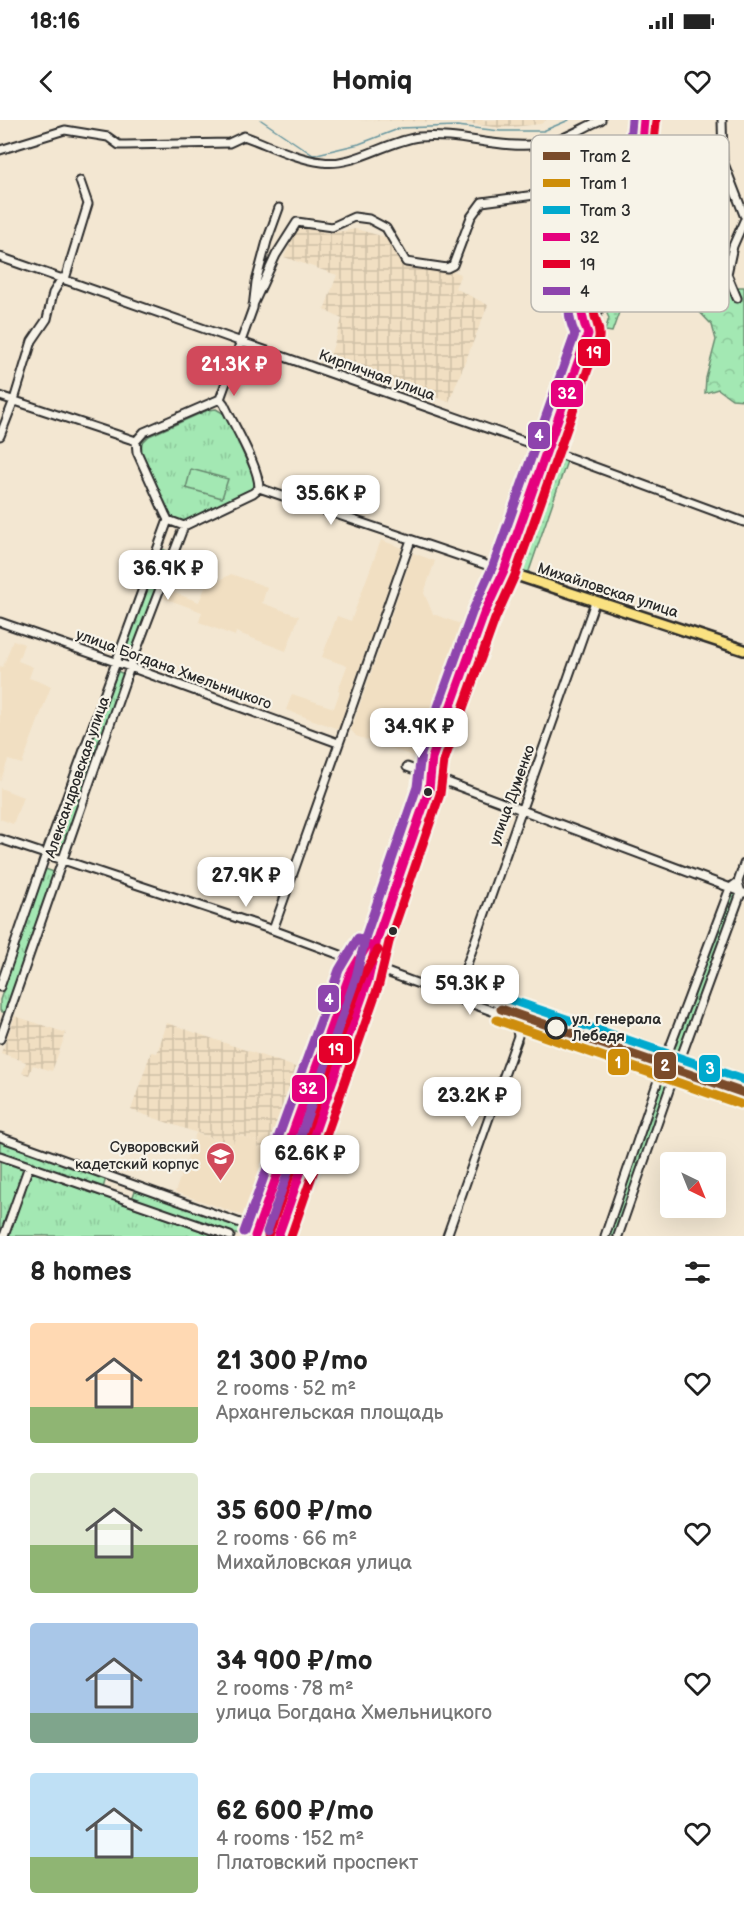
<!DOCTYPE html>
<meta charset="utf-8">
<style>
:root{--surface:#fff;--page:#f6f6f6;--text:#222;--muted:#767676;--accent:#d1495b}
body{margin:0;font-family:"Balsamiq Sans",sans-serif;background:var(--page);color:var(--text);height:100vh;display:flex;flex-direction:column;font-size:22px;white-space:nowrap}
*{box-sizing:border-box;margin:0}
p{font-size:20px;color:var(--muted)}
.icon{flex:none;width:33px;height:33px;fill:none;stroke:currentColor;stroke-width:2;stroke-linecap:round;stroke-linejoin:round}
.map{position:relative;height:1116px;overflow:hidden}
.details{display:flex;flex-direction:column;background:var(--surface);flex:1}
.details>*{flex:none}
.needle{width:39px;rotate:137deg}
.buttons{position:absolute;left:660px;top:1032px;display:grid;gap:12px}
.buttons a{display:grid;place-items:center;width:66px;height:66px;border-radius:6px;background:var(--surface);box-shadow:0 6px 24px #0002;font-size:30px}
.price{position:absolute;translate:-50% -51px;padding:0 14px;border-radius:12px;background:#fff;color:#222;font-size:20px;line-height:39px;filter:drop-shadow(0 2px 3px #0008)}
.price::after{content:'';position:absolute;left:50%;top:36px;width:18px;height:14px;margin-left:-9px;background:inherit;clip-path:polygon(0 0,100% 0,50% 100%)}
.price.current{background:var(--accent);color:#fff}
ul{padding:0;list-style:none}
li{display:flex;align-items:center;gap:18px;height:150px;padding:0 30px}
li span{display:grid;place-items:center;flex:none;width:168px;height:120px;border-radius:6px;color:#555}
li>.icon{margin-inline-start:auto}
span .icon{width:72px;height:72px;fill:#fffc;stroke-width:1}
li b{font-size:26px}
h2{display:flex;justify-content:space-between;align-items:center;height:72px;padding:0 30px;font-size:26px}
.status{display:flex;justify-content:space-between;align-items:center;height:42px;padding:0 30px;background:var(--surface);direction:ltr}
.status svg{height:16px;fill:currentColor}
header{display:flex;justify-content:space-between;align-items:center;height:78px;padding:0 30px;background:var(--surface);font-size:27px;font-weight:600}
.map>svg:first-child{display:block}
</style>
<div class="status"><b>18:16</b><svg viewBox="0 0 49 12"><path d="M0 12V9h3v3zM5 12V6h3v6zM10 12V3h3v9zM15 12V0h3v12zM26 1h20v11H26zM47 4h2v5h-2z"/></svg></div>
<header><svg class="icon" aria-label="back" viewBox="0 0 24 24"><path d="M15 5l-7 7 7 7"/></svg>Homiq<svg class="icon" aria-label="heart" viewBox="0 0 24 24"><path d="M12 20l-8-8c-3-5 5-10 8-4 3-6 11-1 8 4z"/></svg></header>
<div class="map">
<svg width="744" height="1116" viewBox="0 0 744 1116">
<defs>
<pattern id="industrial-grid" width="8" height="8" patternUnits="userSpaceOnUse" patternTransform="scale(1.5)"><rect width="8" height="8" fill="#f1dfc2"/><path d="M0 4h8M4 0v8" fill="none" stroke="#cfc0a7"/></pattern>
<pattern id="grass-dots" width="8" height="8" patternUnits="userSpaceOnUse" patternTransform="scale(1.5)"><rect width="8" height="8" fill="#a3e8b3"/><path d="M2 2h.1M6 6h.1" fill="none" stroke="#8cc79a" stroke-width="1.8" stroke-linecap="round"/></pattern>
<pattern id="forest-crowns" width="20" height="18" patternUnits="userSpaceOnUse" patternTransform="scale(1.5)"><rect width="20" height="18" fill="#a3e8b3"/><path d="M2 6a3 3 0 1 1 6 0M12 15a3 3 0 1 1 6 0" fill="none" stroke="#8cc79a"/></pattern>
<pattern id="park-tufts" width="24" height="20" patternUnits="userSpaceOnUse" patternTransform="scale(1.5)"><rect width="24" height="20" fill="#a3e8b3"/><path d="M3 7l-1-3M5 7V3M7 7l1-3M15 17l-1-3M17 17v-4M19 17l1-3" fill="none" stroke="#8cc79a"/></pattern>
</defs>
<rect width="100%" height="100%" fill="#f3e7d2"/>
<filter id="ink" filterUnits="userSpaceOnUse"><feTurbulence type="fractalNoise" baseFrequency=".0167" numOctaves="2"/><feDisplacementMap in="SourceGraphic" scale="12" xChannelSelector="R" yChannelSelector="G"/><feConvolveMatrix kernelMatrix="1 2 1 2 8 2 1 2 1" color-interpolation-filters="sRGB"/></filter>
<g filter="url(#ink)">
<path fill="#f1dfc2" d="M381,420L402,428L338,609L286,590L292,574L334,588L340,571L338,570L347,546L322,537L337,496L351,501Z
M413,433L435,441L424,473L433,494L469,507L423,636L410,635L356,616L351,610Z
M231,454L267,467L262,483L299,496L286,531L236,512L235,516L199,502L202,492L164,478L167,470L199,482L207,463L211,465Z
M13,520L24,524L18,541L33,547L29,558L51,566L22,644L8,640L0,662V546L3,547Z
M0,668L23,677L13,704L0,699Z
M196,1013L232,1025L236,1014L258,1022L257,1026L272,1032L250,1093L245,1096L175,1072Z"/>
<path fill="url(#industrial-grid)" d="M358,0H546L541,4L501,8L458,2Z
M299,104L328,113L356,109L392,119L403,143L436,152L450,150L461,154L455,168L488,185L449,282L329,239L342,199L324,190L337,155L284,137Z
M15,896L66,913L52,951L33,945L29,955L22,953L26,942L1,933Z
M167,903L301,949L272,1032L257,1026L258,1022L237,1014L232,1025L131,990L151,932L157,933Z"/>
<path fill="url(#grass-dots)" stroke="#678a6f" stroke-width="1.5" d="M648,59L662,64V72L612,212L605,211L609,198L607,194L612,178L607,176Z
M532,329L541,332L501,442L492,439Z
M551,336L567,341L528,454L521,449L515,441L524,445L536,413L525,408Z
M437,673L444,676L387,832L381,829L392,788Z
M0,1020L106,1058L103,1068L0,1033Z"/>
<path fill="url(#forest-crowns)" stroke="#678a6f" stroke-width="1.5" d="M707,141C719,147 723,155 728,167H744V280L732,279L718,269L705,273L706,258L716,220L712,205L690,182C690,164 694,155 707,141Z"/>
<path fill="url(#park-tufts)" stroke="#678a6f" stroke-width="1.5" d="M216,289L226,295L254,358V367L248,373L188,401H177L168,393L141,332L142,323L149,316L208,290Z
M162,429L171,433L133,532L125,529Z
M117,551L124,554L62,730L55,727Z
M45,749L54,752L6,893L0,891V880Z
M731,772L738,775L677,941L670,938Z
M355,853L366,857L315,1000L305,996Z
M663,955L671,958L615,1116H608Z
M300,1007L311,1010L276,1108L265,1104Z
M0,1040L216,1116H0Z
M136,1068L245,1108L242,1116L132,1079Z"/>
<path fill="#a3e8b3" stroke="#678a6f" stroke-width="1.5" d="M191,349L228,359L222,378L186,368Z"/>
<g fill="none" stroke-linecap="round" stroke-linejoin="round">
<path stroke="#67969f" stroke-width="1.5" d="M261,0L313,35L359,24L401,8L457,6L500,11H543L569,0"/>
<defs>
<path id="minor" d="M722,0L723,41L744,95
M0,30L65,10L108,17L119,25H126L229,23L244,16C269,25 296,39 322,42C353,47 387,21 419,17C461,13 500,30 542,24C563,21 582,8 601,0
M0,137L546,329L744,402
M65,159L88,84L80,61
M737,178L727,154L733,126L744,101
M253,185L276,135L297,102L332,107L354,97L369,99L386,108L406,142L447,148L453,145L471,97L482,82L535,75
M0,276L136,321
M220,279L224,284C234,306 259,346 259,368L253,373L184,406L168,400L165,394L137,332L136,321L144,312Z
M220,279L253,188L256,162L267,121L279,88
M0,316L14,280L32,221L47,199L53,173L62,158
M259,368L504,451L503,454
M0,502L130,547L338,623
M407,647L744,773
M0,719L273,810L508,897L526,895
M273,810L411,420
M0,867L46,734L168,400
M458,872L744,971
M455,878L595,482
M564,908L574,921L675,956
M0,919L130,547L184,406
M0,1017L257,1109
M0,1036L230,1116
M4,1116L29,1046
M447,1116L518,916L516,906L508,897
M605,1116L664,943L730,768L738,762L744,744
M618,1116L669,970L741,773L738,762"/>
<path id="major" d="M601,180C614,146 630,110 637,74C641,50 642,25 644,0
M588,214C586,209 582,202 581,197C580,187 584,171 592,166C598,163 604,162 609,158
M504,451L744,530
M257,1109L277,1116
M255,1116L350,854L372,816L598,188
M278,1116L368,860L379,812"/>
</defs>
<use href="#minor" stroke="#2b2b2b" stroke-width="11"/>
<use href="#major" stroke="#2b2b2b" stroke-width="14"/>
<use href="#minor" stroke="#f7f3e8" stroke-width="7"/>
<use href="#major" stroke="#fae181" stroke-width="9"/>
<path stroke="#2b2b2b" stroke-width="1.5" d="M444,870L501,889
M514,943L522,921"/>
<defs>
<path id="bus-1" d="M255,1116L350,854L368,824
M278,1116L368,860L377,819L429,670L432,638L484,494L504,451L588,214C582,199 576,179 591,167C596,162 603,162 609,158L625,116L637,77L644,0"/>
<path id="bus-2" d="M268,1116L361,859L378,830
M291,1116L379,864L389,822L440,674L444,641L495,499L515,455L599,218C601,199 588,200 598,176L609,173L619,164L636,120L649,79L656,1"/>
<path id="bus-3" d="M244,1112L339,850L358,818
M267,1112L356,857L366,815L417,667L421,634L473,490L493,446L575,214C563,188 569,160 599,150L625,75L632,0"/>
</defs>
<use href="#bus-1" stroke="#f7f3e8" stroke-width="14"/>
<use href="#bus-2" stroke="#f7f3e8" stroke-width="14"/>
<use href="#bus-3" stroke="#f7f3e8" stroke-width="14"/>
<use href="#bus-1" stroke="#e5007d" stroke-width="9"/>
<use href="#bus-2" stroke="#e4002b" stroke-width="9"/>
<use href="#bus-3" stroke="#8e44ad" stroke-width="9"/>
<defs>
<path id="tram-1" d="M501,889L744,973"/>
<path id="tram-2" d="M497,900L740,984"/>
<path id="tram-3" d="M505,878L744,960"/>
</defs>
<use href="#tram-1" stroke="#f7f3e8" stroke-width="14"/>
<use href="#tram-2" stroke="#f7f3e8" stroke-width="14"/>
<use href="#tram-3" stroke="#f7f3e8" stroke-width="14"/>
<use href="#tram-1" stroke="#7a4b2a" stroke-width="9"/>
<use href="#tram-2" stroke="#ce8d09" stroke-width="9"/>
<use href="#tram-3" stroke="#00a9ce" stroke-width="9"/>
</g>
</g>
<defs>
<symbol id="university-pin" viewBox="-11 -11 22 30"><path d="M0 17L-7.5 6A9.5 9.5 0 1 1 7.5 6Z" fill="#d1495b" stroke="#f7f3e8"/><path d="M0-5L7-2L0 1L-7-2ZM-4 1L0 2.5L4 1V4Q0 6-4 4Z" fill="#fff"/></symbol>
</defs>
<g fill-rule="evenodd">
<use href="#university-pin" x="204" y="1020" width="33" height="45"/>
</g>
<g fill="#2b2b2b" stroke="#f7f3e8" stroke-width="2">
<circle cx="428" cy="672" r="5"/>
<circle cx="393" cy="811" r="5"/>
</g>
<circle fill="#f7f3e8" stroke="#2b2b2b" stroke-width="3" cx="556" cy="908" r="10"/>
<g text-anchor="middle" stroke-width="4.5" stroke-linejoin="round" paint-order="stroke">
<g font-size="15" fill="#2b2b2b" stroke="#f7f3e8">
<text transform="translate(377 255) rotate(20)" y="5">Кирпичная улица</text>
<text transform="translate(608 470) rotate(18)" y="5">Михайловская улица</text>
<text transform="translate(174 549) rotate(20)" y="5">улица Богдана Хмельницкого</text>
<text transform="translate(77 657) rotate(-71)" y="5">Александровская улица</text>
<text transform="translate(512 675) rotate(-70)" y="5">улица Думенко</text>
</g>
<g font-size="15" font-weight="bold" fill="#2b2b2b" stroke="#f7f3e8" text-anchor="start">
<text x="572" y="904">ул. генерала<tspan x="572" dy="17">Лебедя</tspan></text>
</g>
<g font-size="15" fill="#2b2b2b" stroke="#f7f3e8" text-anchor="end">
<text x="199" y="1032">Суворовский<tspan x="199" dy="17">кадетский корпус</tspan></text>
</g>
</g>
<rect x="531" y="15" width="198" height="177" rx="9" fill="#f7f3e8" stroke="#bab7af" stroke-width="1.5"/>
<rect x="543" y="32" width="27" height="8" fill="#7a4b2a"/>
<rect x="543" y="59" width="27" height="8" fill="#ce8d09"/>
<rect x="543" y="86" width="27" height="8" fill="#00a9ce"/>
<rect x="543" y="113" width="27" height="8" fill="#e5007d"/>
<rect x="543" y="140" width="27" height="8" fill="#e4002b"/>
<rect x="543" y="167" width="27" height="8" fill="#8e44ad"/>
<g font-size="16" fill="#2b2b2b">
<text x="580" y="42">Tram 2</text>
<text x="580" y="69">Tram 1</text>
<text x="580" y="96">Tram 3</text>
<text x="580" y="123">32</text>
<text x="580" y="150">19</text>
<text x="580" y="177">4</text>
</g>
<g stroke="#f7f3e8" stroke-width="2">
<rect x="577" y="218" width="34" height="29" rx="6" fill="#e4002b"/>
<rect x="550" y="259" width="34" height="29" rx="6" fill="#e5007d"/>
<rect x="527" y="301" width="24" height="29" rx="6" fill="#8e44ad"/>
<rect x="317" y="864" width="23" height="29" rx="6" fill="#8e44ad"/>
<rect x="318" y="915" width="35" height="29" rx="6" fill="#e4002b"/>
<rect x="607" y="928" width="23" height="28" rx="6" fill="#ce8d09"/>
<rect x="653" y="931" width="24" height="29" rx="6" fill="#7a4b2a"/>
<rect x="698" y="934" width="23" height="29" rx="6" fill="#00a9ce"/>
<rect x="291" y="954" width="35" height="29" rx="6" fill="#e5007d"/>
</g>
<g font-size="16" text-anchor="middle" font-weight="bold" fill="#fff">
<text x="594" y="238">19</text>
<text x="567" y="279">32</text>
<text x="539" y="321">4</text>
<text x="329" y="885">4</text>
<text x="336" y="935">19</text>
<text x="618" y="948">1</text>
<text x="665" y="951">2</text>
<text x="710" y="954">3</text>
<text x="308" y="974">32</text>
</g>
</svg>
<div class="buttons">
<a><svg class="needle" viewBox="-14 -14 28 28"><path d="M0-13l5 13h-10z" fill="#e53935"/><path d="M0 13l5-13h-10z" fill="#767676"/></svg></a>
</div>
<b class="price current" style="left:234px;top:277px">21.3K ₽</b>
<b class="price" style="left:331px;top:406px">35.6K ₽</b>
<b class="price" style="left:168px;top:481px">36.9K ₽</b>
<b class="price" style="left:419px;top:639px">34.9K ₽</b>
<b class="price" style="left:246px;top:788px">27.9K ₽</b>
<b class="price" style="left:470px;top:896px">59.3K ₽</b>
<b class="price" style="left:472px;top:1008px">23.2K ₽</b>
<b class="price" style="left:310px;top:1066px">62.6K ₽</b>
</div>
<section class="details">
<h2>8 homes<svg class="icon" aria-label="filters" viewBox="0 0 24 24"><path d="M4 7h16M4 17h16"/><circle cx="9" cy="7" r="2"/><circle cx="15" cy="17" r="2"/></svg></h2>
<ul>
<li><span style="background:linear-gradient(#ffd9b3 70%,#8fb573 0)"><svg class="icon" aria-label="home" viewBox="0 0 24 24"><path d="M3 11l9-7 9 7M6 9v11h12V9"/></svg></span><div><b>21 300 ₽/mo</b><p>2 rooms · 52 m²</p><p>Архангельская площадь</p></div><svg class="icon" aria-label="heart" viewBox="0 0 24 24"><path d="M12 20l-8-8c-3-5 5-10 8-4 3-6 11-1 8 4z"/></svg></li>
<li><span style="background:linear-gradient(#dfe7d0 60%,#8fb573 0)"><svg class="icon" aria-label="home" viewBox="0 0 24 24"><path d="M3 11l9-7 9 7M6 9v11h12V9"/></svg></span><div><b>35 600 ₽/mo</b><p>2 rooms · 66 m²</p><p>Михайловская улица</p></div><svg class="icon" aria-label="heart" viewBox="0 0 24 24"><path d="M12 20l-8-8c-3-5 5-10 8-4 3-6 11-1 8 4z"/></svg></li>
<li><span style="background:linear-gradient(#a9c7e8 75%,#7fa58c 0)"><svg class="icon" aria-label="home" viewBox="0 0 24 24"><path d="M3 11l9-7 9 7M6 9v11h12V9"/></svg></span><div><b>34 900 ₽/mo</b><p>2 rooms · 78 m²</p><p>улица Богдана Хмельницкого</p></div><svg class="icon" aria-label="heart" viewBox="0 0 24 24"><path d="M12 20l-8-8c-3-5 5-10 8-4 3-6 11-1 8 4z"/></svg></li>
<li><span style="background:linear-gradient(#bfe0f5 70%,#8fb573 0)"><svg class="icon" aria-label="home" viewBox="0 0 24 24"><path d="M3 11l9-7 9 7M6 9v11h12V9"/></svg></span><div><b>62 600 ₽/mo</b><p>4 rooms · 152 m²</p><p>Платовский проспект</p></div><svg class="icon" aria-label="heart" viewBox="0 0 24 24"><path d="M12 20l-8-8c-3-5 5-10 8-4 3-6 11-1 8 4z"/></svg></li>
</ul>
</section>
